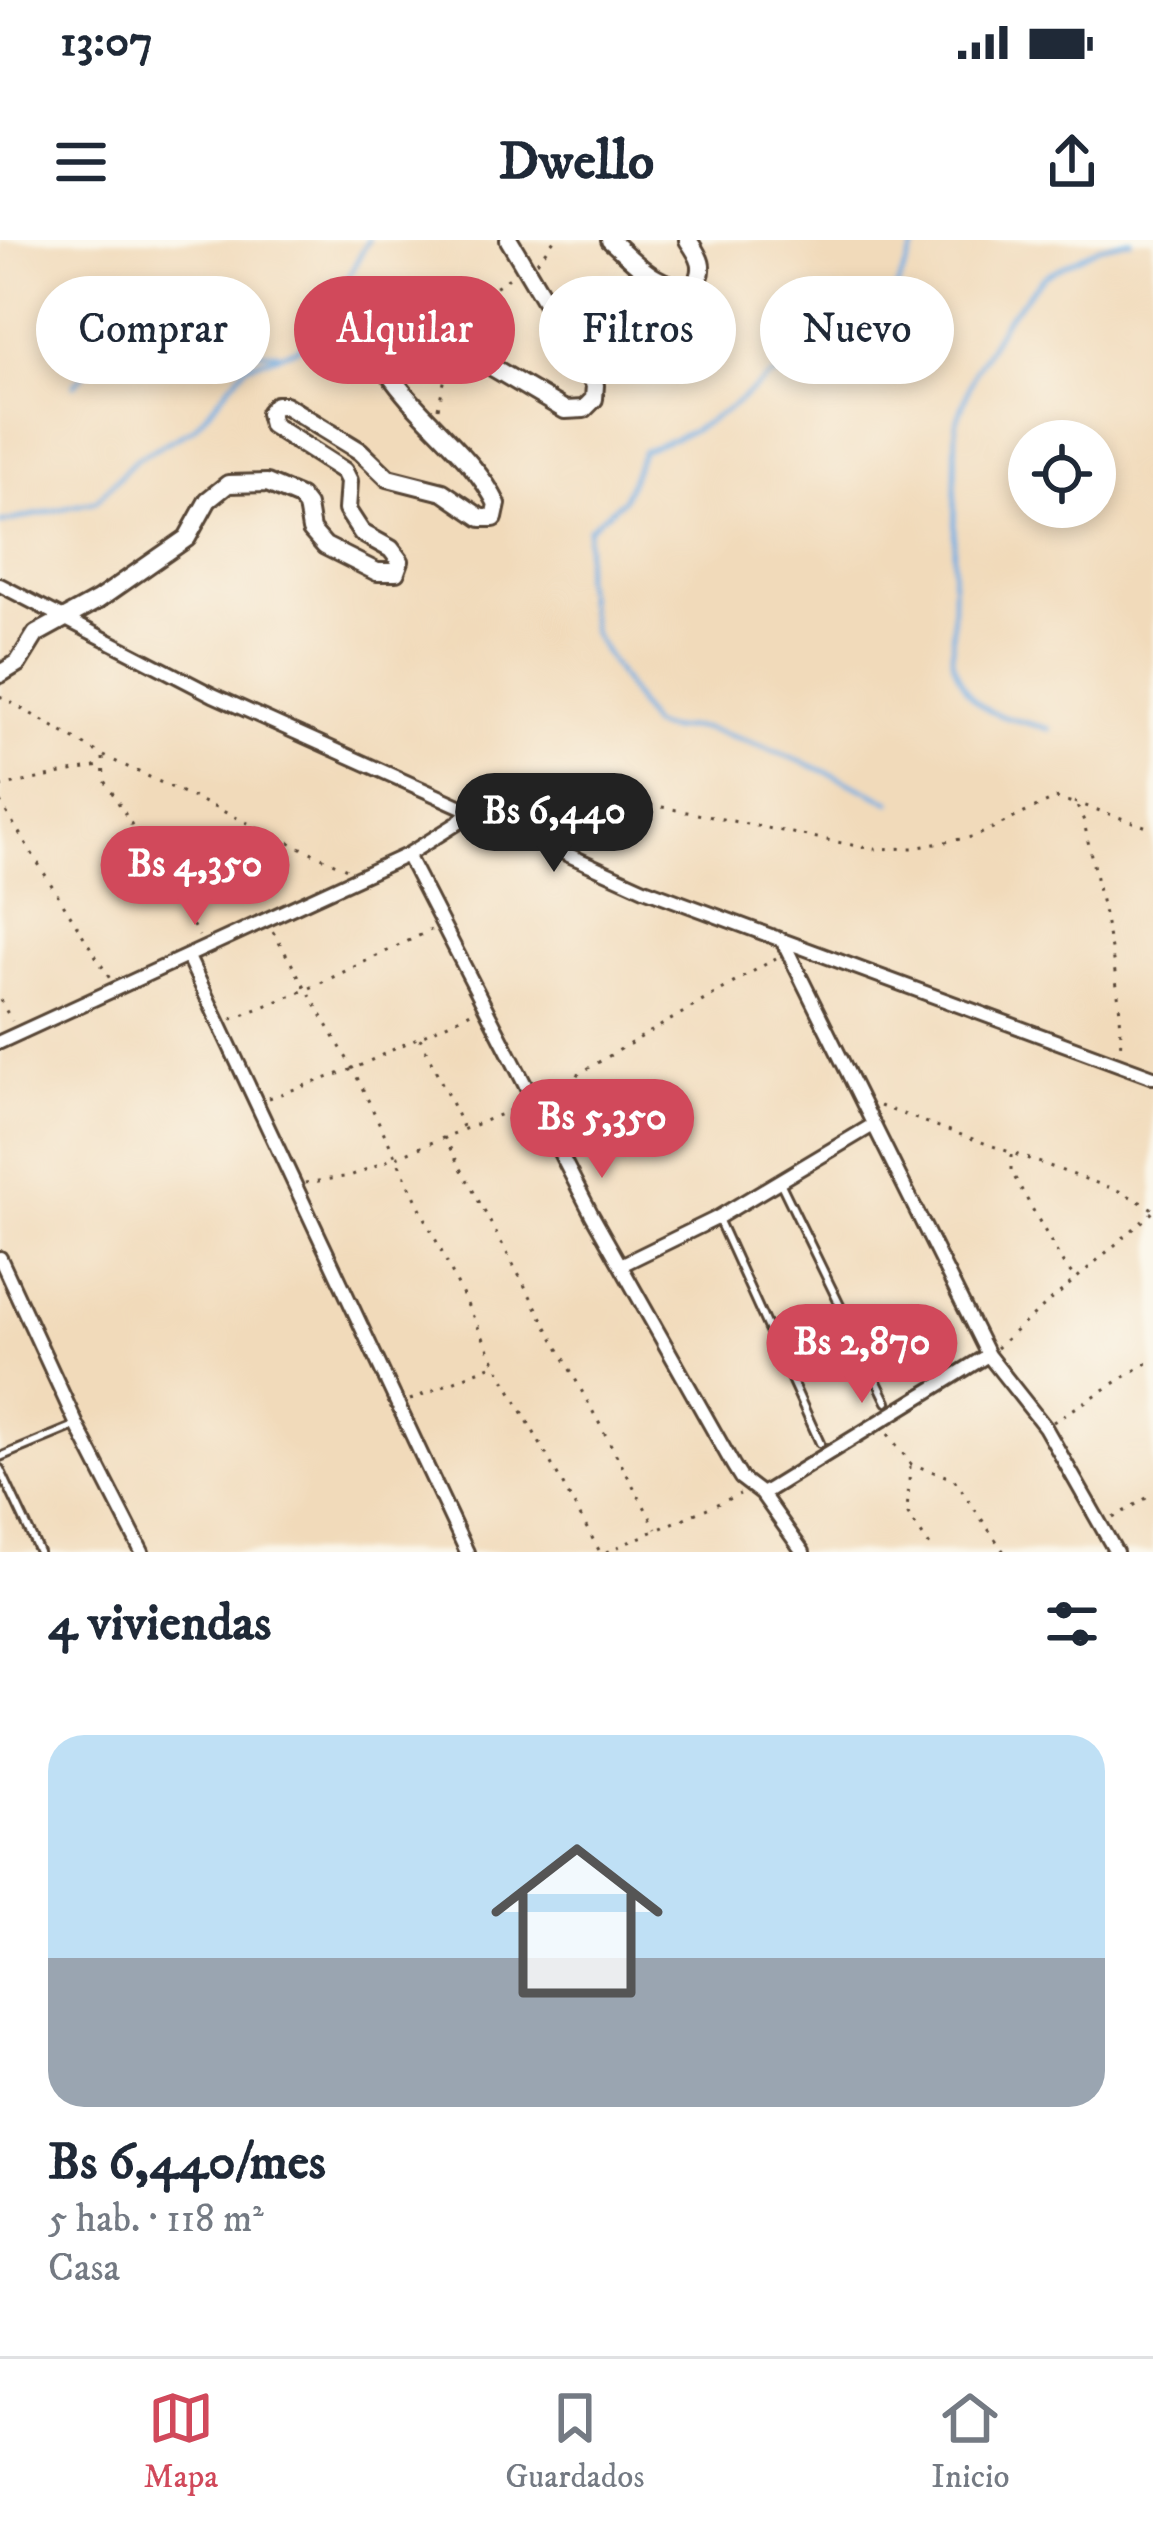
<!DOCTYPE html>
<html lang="es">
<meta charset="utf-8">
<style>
:root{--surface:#fff;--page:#f2f2f3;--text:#1f2937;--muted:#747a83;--line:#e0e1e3;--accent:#d1495b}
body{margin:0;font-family:"IM FELL DW Pica",serif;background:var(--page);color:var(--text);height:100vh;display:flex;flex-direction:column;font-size:45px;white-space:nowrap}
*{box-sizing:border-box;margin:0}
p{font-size:39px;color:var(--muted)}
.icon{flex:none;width:66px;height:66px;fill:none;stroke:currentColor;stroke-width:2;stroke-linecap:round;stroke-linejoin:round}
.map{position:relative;height:1312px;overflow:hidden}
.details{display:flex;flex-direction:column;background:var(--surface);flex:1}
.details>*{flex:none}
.guide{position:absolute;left:36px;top:36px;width:1083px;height:108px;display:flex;gap:24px}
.fabs{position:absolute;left:1008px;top:180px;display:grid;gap:24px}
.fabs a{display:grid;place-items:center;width:108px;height:108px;border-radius:50%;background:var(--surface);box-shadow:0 6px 18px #0003;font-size:60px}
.price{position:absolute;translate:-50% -102px;padding:0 27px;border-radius:42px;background:var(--accent);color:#fff;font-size:39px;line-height:78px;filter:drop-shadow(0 3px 6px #0008)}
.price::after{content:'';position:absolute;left:50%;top:72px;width:36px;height:27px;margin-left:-18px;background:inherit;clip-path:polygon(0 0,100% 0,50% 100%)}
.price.selected{background:#222;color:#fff}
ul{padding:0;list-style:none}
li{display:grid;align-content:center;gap:24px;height:636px;padding:0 48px}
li+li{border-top:3px solid var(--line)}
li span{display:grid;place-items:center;height:372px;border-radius:36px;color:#555}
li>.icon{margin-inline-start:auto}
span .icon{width:216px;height:216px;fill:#fffc;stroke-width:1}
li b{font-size:51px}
h2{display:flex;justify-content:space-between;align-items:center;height:144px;padding:0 48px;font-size:51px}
.chip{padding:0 42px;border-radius:54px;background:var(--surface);box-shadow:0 6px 18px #0003;font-size:42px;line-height:108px}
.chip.selected{background:var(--accent);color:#fff}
.status{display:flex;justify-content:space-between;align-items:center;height:84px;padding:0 60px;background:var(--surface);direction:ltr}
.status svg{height:33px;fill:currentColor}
header{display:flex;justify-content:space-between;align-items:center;height:156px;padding:0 48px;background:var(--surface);font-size:54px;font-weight:700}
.dock{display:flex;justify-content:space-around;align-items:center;height:168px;border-top:3px solid var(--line);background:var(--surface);font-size:33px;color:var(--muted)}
.dock a{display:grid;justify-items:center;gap:6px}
.dock .selected{color:var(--accent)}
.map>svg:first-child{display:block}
</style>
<div class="status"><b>13:07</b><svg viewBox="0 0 49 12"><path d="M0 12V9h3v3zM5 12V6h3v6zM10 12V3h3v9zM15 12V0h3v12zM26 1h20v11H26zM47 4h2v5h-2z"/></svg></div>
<header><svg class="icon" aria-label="menu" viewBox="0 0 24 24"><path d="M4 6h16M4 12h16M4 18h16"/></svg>Dwello<svg class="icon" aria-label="share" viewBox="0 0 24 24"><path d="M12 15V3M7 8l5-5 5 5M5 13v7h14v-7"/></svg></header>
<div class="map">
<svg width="1153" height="1312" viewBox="0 0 1153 1312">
<rect width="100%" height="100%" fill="#fbf7ec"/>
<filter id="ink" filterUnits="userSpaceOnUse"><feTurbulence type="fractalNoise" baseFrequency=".00833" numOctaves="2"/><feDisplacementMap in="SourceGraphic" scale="24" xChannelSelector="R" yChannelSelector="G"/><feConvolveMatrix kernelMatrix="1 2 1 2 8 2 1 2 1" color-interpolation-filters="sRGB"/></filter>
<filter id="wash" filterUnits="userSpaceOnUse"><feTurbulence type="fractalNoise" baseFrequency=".004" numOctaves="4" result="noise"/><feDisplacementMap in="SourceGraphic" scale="48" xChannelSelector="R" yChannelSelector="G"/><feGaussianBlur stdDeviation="2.7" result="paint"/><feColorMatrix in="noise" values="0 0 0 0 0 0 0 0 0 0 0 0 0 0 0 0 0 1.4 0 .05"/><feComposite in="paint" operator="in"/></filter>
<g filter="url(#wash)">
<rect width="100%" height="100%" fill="#f1daba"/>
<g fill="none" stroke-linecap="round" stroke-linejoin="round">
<path stroke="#71ade3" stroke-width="4.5" d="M74,145C149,61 188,114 278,112
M0,283L96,261L136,219L194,188L247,125L298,109L345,43L368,0
M1050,489C996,474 972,477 952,420L956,184L975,131L1005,80L1044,36L1099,7L1131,0
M891,562C831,533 770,506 706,489C684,483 673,495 651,485L593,393L583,338L589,288L623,260L643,211L692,191L727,170L770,137L787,133L804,120L838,83L885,61L896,49L918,0"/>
</g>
</g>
<g filter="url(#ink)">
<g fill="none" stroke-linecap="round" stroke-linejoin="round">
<defs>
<path id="lane" d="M780,942L887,1162
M719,981L820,1203
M0,1217L77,1185
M0,1229L39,1312"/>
<path id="street" d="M0,345L213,455L644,649L1153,837
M468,571L458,583L407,615L592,975L733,1225L741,1238L762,1254L803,1312
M784,704L988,1115L1045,1187L1116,1312
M188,717L467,1312
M0,802L407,615
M0,1018L77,1185L142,1312
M623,1024L717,978L873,885
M762,1254L988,1115"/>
<path id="secondary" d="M610,0C634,21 660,53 694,46C708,29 699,16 688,0
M0,434L18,423L36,394L98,360L187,298L208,260L228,244L267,243L300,257L307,266L311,290L325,306L377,332H396L400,321L391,309L362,293L347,270L349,241L344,231L272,185L269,173L276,165H285L360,211L388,238L443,252L481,278H494L497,264C463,194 366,149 365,64L373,55H385L424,102L470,114L565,170L584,169L594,159L595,145L509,0"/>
</defs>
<use href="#lane" stroke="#564435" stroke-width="12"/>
<use href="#street" stroke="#564435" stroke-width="18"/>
<use href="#secondary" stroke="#564435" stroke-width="22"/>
<path stroke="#564435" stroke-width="3" stroke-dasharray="3 9" stroke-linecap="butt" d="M537,22L554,0
M464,96L490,50L513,36
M438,168L448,125
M0,456L104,516L347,629
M103,518L104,539L199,696
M0,547L99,526
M0,562L110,739
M1074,562L1153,589
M589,598L629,567L647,564L872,609L914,608L976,596L1056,558L1076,564L1084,581C1096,646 1126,750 1120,813
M273,692L353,829L496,1124L600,1312
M0,760L12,781
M232,779L308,749L431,690
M420,798L463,887
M546,853L776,718
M269,858L353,829L475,770
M880,866L1122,952L1153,969
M444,897L656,1288
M1011,915V931L1064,1025L1075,1037
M305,943L350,936L521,866
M996,1108L1153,972
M410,1160L495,1124
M1053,1182L1153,1119
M888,1194L911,1224L954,1239L1004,1312
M910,1226L907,1273L934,1312
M1113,1278L1153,1254
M606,1312L740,1254"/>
<use href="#lane" stroke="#fff" stroke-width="6"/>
<use href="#street" stroke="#fff" stroke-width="12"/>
<use href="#secondary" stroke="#fff" stroke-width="16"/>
</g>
</g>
</svg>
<div class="fabs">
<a><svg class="icon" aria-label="locate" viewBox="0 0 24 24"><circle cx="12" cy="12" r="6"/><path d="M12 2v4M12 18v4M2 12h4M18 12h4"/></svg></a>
</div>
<b class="price selected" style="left:554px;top:635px">Bs 6,440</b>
<b class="price" style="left:195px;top:688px">Bs 4,350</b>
<b class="price" style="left:602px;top:941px">Bs 5,350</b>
<b class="price" style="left:862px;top:1166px">Bs 2,870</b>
<div class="guide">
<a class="chip">Comprar</a>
<a class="chip selected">Alquilar</a>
<a class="chip">Filtros</a>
<a class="chip">Nuevo</a>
</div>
</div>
<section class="details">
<h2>4 viviendas<svg class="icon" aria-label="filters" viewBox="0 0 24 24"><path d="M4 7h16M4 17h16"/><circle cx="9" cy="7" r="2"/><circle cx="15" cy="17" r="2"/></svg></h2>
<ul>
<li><span style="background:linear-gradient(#bfe0f5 60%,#9aa5b1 0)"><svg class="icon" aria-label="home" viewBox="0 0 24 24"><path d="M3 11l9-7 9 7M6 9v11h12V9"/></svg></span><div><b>Bs 6,440/mes</b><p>5 hab. · 118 m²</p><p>Casa</p></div></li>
</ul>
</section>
<nav class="dock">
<a class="selected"><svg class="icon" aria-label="map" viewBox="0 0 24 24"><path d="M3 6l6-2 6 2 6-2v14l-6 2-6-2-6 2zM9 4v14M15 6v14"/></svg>Mapa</a>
<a><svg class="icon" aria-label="saved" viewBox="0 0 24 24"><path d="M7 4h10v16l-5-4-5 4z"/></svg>Guardados</a>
<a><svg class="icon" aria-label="home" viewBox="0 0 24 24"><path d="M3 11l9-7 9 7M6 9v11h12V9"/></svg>Inicio</a>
</nav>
